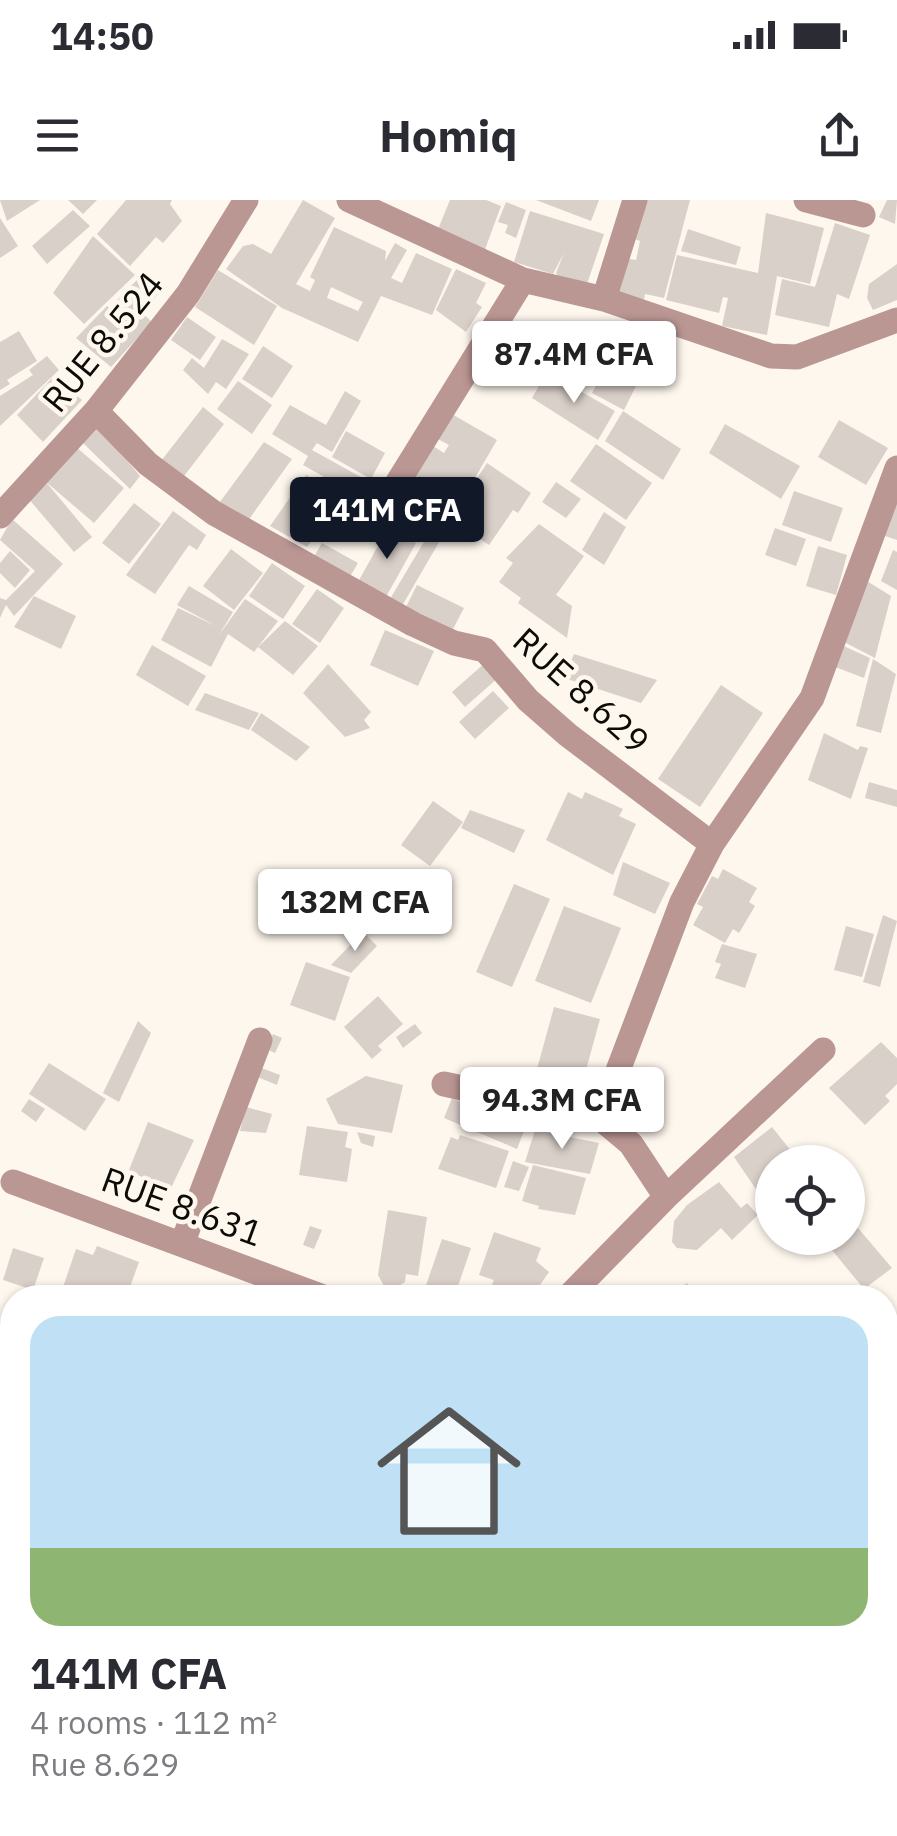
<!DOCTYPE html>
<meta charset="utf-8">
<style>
:root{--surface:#fff;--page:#f2f2f3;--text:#2b2b33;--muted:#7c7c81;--accent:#111827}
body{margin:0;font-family:"IBM Plex Sans",sans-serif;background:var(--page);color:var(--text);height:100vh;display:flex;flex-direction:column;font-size:38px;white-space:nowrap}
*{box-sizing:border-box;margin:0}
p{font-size:32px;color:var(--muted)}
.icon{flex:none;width:55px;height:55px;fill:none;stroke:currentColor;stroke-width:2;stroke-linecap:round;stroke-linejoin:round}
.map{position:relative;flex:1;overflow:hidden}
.side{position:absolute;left:0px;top:1085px;width:898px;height:552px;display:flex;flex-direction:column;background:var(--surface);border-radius:40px 40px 0 0;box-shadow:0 2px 8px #0004}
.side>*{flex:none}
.fabs{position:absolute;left:755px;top:945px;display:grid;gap:20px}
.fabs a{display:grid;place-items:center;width:110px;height:110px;border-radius:50%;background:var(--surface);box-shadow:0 2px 8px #0004;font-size:50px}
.price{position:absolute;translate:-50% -85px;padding:0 22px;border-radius:10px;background:#fff;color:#222;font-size:32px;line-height:65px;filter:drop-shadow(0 2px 5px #0008)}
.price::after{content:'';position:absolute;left:50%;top:60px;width:30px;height:22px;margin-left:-15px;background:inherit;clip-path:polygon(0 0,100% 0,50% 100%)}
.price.active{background:var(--accent);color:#fff}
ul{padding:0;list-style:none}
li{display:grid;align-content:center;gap:20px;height:530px;padding:0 30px}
li span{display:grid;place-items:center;height:310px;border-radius:30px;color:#555}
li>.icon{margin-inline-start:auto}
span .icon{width:180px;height:180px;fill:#fffc;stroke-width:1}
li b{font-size:42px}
.status{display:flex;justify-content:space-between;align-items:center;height:70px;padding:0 50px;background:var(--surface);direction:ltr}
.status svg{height:28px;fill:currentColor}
header{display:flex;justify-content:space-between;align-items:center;height:130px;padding:0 30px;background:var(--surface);font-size:45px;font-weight:700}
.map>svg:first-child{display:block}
</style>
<div class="status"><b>14:50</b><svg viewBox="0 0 49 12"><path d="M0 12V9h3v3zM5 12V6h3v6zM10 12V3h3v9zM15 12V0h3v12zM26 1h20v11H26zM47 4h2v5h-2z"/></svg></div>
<header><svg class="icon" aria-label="menu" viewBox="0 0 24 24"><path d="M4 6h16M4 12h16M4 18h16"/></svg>Homiq<svg class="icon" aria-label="share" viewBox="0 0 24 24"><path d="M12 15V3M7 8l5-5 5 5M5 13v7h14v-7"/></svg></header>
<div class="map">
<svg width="897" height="1636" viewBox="0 0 897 1636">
<rect width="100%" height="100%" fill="#fef7ee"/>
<path fill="#f6e9dc" d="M885,1614H897V1636H757L765,1625H885Z"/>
<path fill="#becb9b" d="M12,1227V1355H2L0,1228Z"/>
<path fill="#dad0ca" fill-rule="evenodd" d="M0,0H40L7,21Z
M68,0H97L83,14Z
M126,0H172L170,4L182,21L163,43L156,37L130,66L97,34Z
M303,0L335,18L296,84L310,91L315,80L310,77L334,27L386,51L385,61L395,43L407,50L391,78L402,83L416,53L452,69L432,115L381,96L358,142L282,108L226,69L243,46L253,44L271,54ZM331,87L363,102L358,111L327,98Z
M450,0H486L501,6L484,52L436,34Z
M536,0H599L591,21Z
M645,0H690L664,98L645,94L644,101L614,95L622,58L636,60L640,41L629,37Z
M887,0H897L895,24L879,17Z
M506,2L526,10L516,38L505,33L508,25L498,22Z
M73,10L90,26L47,64L32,46Z
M530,11L604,34L586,87L559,77L556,73L564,53L553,74L514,62Z
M766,13L824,28L810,84L777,76L767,135L722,126L728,98L723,97L719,113L666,100L677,55L758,73Z
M0,18L18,46L0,58Z
M835,23L870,35L849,99L837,94L829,127L775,115L782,79L815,87Z
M688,29L741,47L736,65L681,51Z
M93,36L135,75L84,124L53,93Z
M897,64V100L873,110L867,98L869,84Z
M456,69L486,83L476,103L482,107L466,132L436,110Z
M218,70L277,106L254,145L195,107Z
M141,76L160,92L128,124L110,107Z
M107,106L130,127L142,113L152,122L111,167L76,138Z
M187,117L216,137L200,160L171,140Z
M626,128L659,140L624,210L592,193Z
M19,131L37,161L7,180L10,184L0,190V142Z
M496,134L508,142L489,172L477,163Z
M222,139L249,154L226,189L216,182L208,194L183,170L192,158L204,168Z
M515,139L549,158L537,183L501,163Z
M263,146L293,166L272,198L242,179Z
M47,156L59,170L0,226V196L33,175L29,170Z
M547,172L615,211L598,240L532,198Z
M55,175L82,200L43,242L17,215Z
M238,181L272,205L252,234L217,209Z
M345,191L361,201L332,252L317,243L312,250L377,286L368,302L303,265L308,256L272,234L290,205L326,225Z
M203,207L224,224L181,280L161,261Z
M623,211L681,249L663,280L605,241Z
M450,213L497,240L450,321L404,295L433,246L444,253L449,245L436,238Z
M839,220L888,248L866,285L818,257Z
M97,224L140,276L130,289L82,242Z
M725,224L800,266L781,299L709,253Z
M346,231L385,253L371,279L332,257Z
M264,242L292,259L247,322L217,306Z
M596,244L652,283L626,320L570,281Z
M76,247L124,288L94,323L45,281Z
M487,263L531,293L518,313L513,310L489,345L456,323L478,290L472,286Z
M306,275L344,297L307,347L270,326Z
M46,282L92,337L74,352L27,297Z
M556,282L581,299L566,318L542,302Z
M794,291L843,308L831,342L782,325Z
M897,298V340L885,336Z
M134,303L161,324L129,364L102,343Z
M173,311L206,335L197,350L189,345L155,394L126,375Z
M604,312L626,327L604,365L582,350Z
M12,319L63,364L14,416L6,405L0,418V398L6,400L35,371L0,340Z
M539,324L584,356L556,395L572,406L567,438L518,403L521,398L499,382L513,363L506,358Z
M388,328L416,343L386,397L358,382Z
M775,328L806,339L796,366L765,355Z
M431,330L442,337L402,406L390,399Z
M322,343L358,363L348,380L312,360Z
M818,346L847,355L836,395L806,386Z
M231,349L263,373L234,410L203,386Z
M893,350L897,352V390L881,381Z
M10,351L30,370L15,388L0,373V363Z
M272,363L305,386L283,419L249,396Z
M862,378L891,396L875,458L844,442Z
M417,385L464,408L453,429L406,407Z
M189,386L233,412L219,435L245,399L278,421L254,452L228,434L211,467L161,440L178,408L216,426L177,405Z
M317,389L344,408L320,443L292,424Z
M34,396L76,416L61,449L14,427Z
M285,421L318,446L293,475L258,447Z
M385,430L434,451L418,486L370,465Z
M837,443L870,458L864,478L830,465Z
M152,445L206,476L188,506L136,475Z
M574,454L657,480L641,503L564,478Z
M873,459L896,474L881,533L856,526Z
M486,462L499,477L465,507L452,492Z
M328,464L371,512L364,520L370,528L345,537L303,493Z
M721,485L763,513L700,607L658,579Z
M493,491L509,508L475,539L459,522Z
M205,493L259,513L249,530L195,510Z
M261,513L310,547L296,561L251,530Z
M824,533L858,550L860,546L868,548L851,599L808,580Z
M869,582L897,590V607L865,598Z
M568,592L582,599L585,592L623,609L619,616L636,624L613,675L546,640Z
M433,601L463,622L430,666L401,645Z
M470,610L525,630L514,653L461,628Z
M623,662L670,683L655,714L613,695Z
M723,669L757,688L749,702L755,706L739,733L733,729L725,743L693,725L703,707L697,704L712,676L718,679Z
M514,684L550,699L512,787L476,772Z
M564,706L621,728L591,803L535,781Z
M883,715L897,721L880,787L863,782Z
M846,726L874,734L862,777L834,770Z
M363,732L377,746L351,773L331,765Z
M722,744L757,754L745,788L715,778L721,764L715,762Z
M306,762L350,777L335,821L290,805Z
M378,796L403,824L378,846L382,850L372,859L344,827Z
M554,807L600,819L577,903L531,891Z
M138,821L151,833L119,902L103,893Z
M415,824L422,833L403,848L396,837Z
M273,834L282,838L275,853L266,849Z
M881,842L897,858V884L885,896L890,901L865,925L829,888Z
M49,863L106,899L85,931L29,894Z
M259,867L280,875L277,885L255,876Z
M366,876L403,885L392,933L338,924L326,899Z
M452,898L524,931L517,949L444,918Z
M29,899L45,909L36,922L21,911Z
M246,907L272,914L266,933L240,931Z
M148,922L194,940L171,988L160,987L129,970Z
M307,926L348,932L345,947L352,949L347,982L299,975Z
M772,927L800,962H772V990L762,998L734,957Z
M535,930L599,943L590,974L525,962Z
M357,932L375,936L373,947L361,943Z
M460,935L509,951L496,988L438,969L451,937L458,940Z
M513,961L529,967L519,991L504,987Z
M533,965L586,978L575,1015L538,1009L539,1006L522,1001Z
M719,982L741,1008L747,1003L758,1015L732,1040L721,1028L697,1050L677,1048L672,1042L674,1021L687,1005Z
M388,1010L427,1017L418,1076L406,1074L405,1082L394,1089L384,1086L378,1075Z
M310,1026L322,1030L314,1049L303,1045Z
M858,1028L892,1068L864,1089L831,1049Z
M494,1032L541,1048L536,1061L549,1072L531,1098H494L490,1089L494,1080L479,1075Z
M442,1039L471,1048L454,1098L423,1094Z
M97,1046L139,1062L126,1098H74L61,1093L76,1049L93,1055Z
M13,1048L44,1058L33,1090L3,1080Z
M687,1083L696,1098H665Z
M0,1128H12V1174L0,1173Z
M885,1149L897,1163V1187L885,1200Z
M12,1177V1216H3V1178Z
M897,1207V1238L885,1229Z
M893,1267L897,1270L893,1331L897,1335L885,1356V1280L890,1282L886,1277Z
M10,1374L12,1418H6Z
M897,1469V1536L885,1530V1487Z
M885,1547L897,1552V1581L885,1577Z
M0,1570H12V1615H0Z
M111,1625H154L163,1636H97Z
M160,1625H204L187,1636H169Z
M363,1625L372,1636H350Z
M391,1625H438L448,1636H379Z
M454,1625H493L481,1636H464Z
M533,1625H556L570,1636H528Z
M583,1625H622L612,1636H581L576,1632Z
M660,1625H697L721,1636H651Z
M802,1625H888L889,1636H838Z"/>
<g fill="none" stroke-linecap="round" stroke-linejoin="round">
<path stroke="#bb9794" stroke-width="25" d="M349,0L523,80L604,99L771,156L797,157L897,120
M806,0L863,15
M604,99L635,0
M96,211L148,264L214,313L413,424L454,443L485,450L528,500L568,535L712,644
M388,298L523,80
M0,316L96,211L188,94L246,0
M444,884L600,918L631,944L666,997
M600,918L682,702L712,644L812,498L897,268
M13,982L326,1098
M182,1044L260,840
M567,1098L666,997L823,850
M885,1600H897
M47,1636L79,1625
M219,1636L232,1625
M512,1636L522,1625
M746,1636L754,1625"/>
</g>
<g text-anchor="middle" stroke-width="9" stroke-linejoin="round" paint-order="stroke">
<g font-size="35" fill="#0d0b08" stroke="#fef7ee">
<text transform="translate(103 142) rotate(-51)" y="12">RUE 8.524</text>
<text transform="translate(581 491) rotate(42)" y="12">RUE 8.629</text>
<text transform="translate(182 1007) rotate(20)" y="12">RUE 8.631</text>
</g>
</g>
</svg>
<div class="fabs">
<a><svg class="icon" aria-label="locate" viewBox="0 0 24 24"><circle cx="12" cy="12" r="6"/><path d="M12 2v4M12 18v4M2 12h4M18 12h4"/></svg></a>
</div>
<b class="price" style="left:574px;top:206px">87.4M CFA</b>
<b class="price active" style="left:387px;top:362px">141M CFA</b>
<b class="price" style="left:355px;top:754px">132M CFA</b>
<b class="price" style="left:562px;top:952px">94.3M CFA</b>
<section class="side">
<ul>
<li><span style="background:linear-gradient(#bfe0f5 75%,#8fb573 0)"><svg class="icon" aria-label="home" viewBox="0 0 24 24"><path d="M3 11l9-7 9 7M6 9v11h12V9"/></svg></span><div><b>141M CFA</b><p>4 rooms · 112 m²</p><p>Rue 8.629</p></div></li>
</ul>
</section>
</div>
